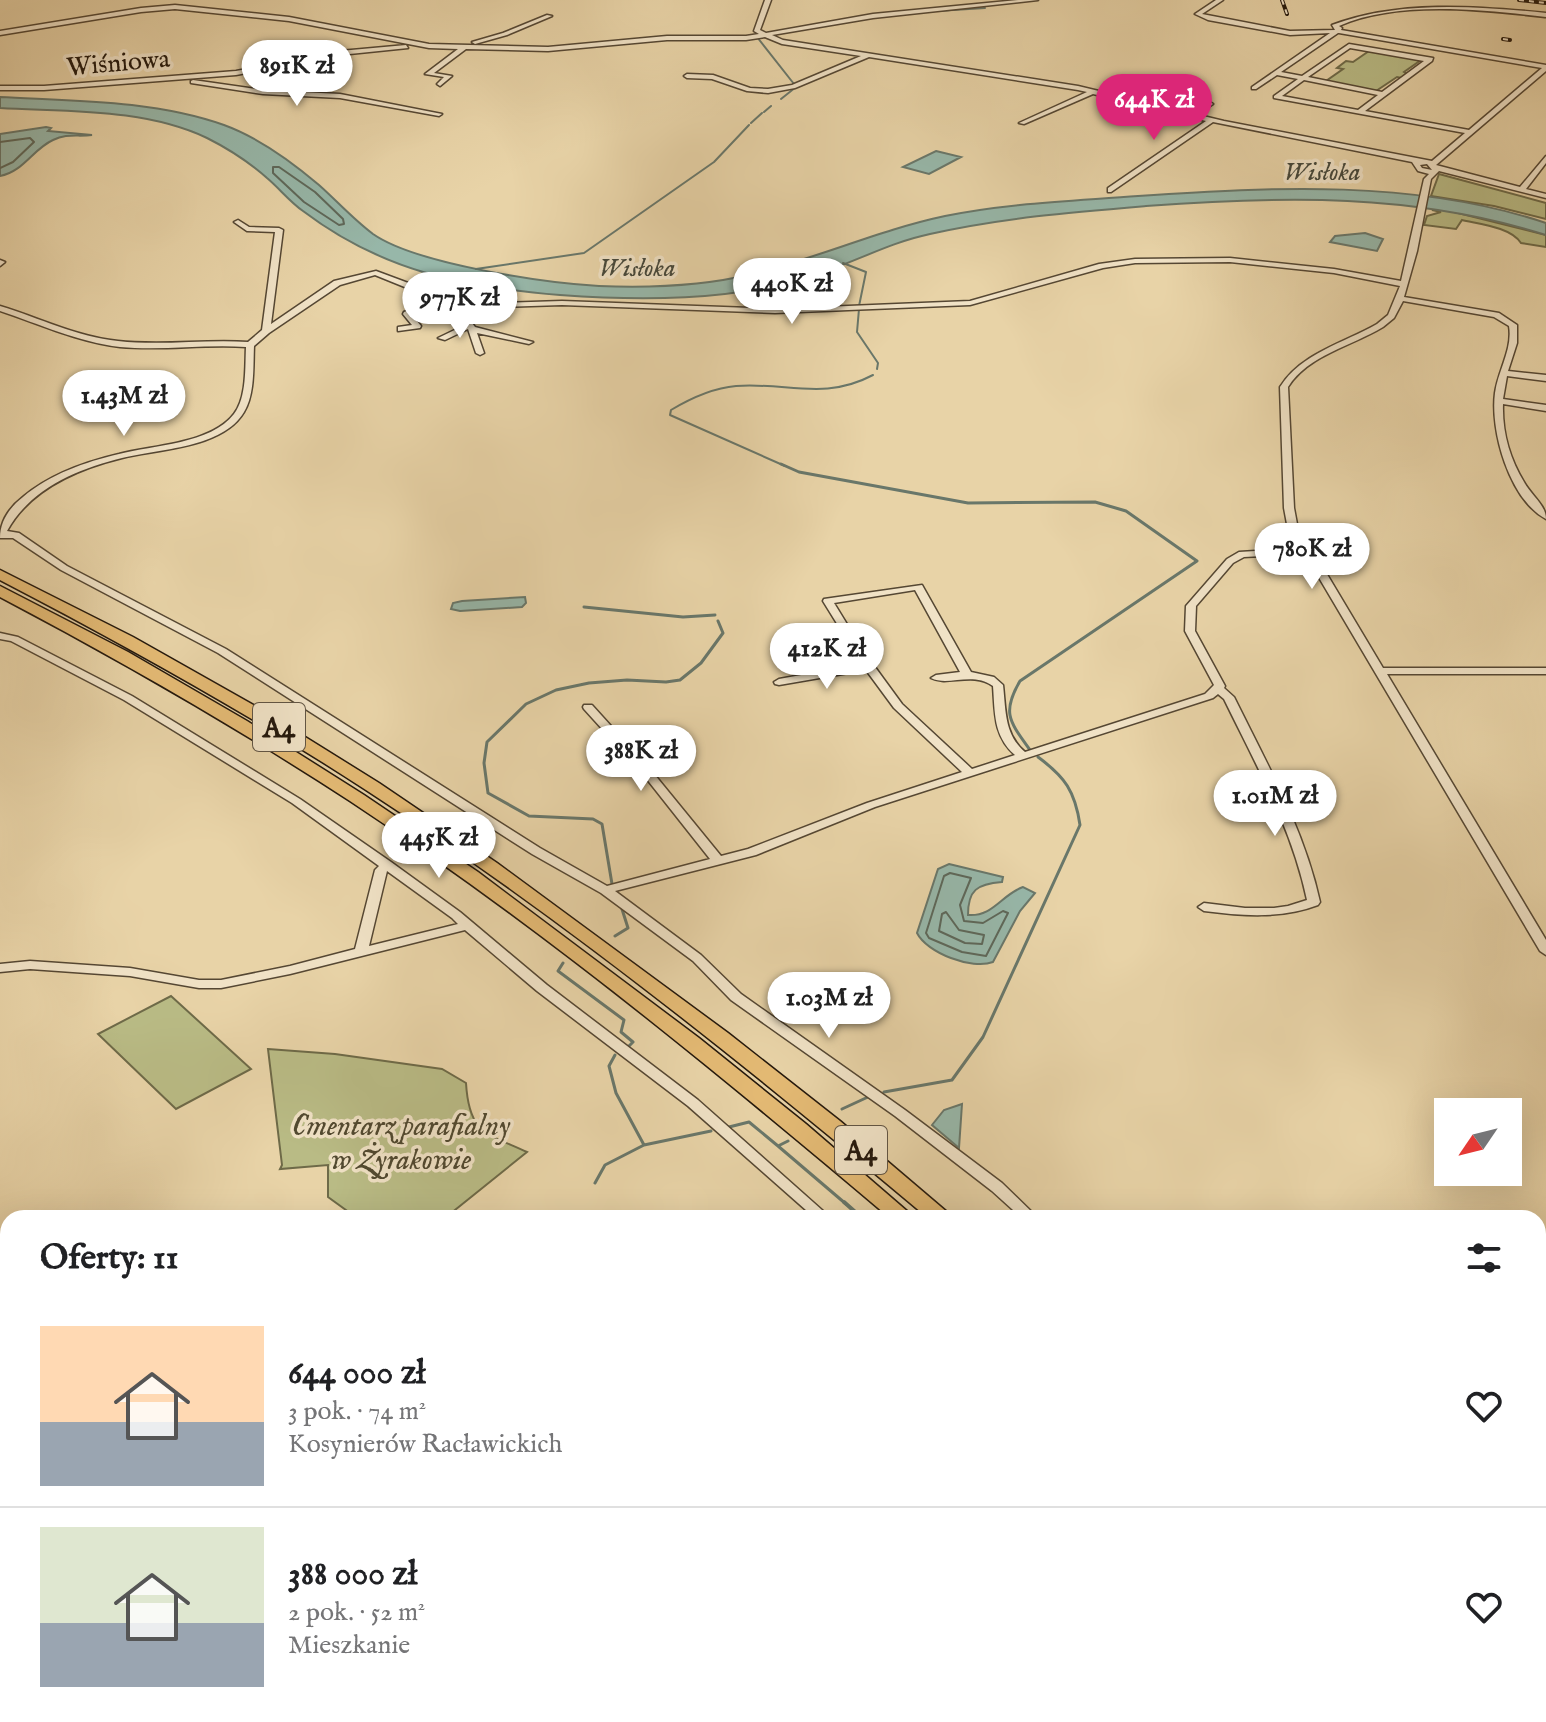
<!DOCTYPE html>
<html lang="pl">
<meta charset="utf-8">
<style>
:root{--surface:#fff;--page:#f6f6f6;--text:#202124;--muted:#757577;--line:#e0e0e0;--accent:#db2777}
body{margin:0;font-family:"IM FELL English",serif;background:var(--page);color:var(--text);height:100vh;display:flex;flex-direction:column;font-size:30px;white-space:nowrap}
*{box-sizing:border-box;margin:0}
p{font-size:26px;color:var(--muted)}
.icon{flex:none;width:44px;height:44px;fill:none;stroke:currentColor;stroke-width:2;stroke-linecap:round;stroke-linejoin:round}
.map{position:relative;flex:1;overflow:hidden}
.details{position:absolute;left:0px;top:1210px;width:1546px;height:512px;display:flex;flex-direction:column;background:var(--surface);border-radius:24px 24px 0 0;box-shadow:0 8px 32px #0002}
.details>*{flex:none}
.needle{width:52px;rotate:235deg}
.buttons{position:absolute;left:1434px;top:1098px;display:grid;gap:16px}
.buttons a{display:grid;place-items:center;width:88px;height:88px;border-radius:0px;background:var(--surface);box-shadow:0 8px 32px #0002;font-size:40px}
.price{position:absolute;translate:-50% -68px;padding:0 18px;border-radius:28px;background:#fff;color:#222;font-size:26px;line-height:52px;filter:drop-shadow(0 2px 4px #0008)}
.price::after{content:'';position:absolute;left:50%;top:48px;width:24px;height:18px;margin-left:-12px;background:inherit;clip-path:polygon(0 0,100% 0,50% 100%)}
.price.active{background:var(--accent);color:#fff}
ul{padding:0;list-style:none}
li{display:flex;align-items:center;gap:24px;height:200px;padding:0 40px}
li+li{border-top:2px solid var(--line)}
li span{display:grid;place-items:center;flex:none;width:224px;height:160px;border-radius:0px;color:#555}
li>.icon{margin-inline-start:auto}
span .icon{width:96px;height:96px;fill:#fffc;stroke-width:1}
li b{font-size:34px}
h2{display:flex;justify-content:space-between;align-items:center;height:96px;padding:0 40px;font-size:34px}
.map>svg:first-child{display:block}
</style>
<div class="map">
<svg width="1546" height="1722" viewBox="0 0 1546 1722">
<rect width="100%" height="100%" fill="#e8d3a7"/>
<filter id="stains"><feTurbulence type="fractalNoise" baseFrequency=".0025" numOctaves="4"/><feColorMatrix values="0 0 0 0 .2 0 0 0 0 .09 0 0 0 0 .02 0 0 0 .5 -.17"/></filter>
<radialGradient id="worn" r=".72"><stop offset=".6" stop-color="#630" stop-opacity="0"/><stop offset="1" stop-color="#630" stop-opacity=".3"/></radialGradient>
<path fill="#b9bb85" stroke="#6e6a48" stroke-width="2" d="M1369,51L1421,60L1404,72L1407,74L1402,78L1397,77L1376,91L1326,81L1343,69L1337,68L1346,61L1353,62Z
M1439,174L1546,203V219L1494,206L1431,196Z
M1442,209L1546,235V247L1521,243C1511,227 1479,224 1462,220L1456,229L1424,225L1427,216L1441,212L1432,210Z
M171,996L251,1069L176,1109L98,1034Z
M268,1049L335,1054L442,1069L466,1083C469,1134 486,1133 527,1152L445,1218H357L328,1197V1165L280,1169L282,1165Z"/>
<path fill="#97b7a9" stroke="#69776a" stroke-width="2" d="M0,97C74,101 153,100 224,125C257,137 292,162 319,185C337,201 353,219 373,234C416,264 545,283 599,286C649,288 704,286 752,274C818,258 879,230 945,216C1008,203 1074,201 1138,196C1273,187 1415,179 1546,223V235C1414,193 1282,196 1146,206C1074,212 1001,218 930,234C887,243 850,265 808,277C730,301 641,301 560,295C463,287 382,271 303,211C290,202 279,188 267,178C250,163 227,148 207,138C144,108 67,112 0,108Z
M46,127L51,128L48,131L92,135C78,137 67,133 53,140C33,149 23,172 0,176V134Z
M936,151L961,157L929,174L903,167Z
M1365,233L1383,239L1377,251L1330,242L1335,236Z
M525,597L526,603L522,607L460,611L451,609L453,603L462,601Z
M949,864L1003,877L1002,882C977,884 968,890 968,915C993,917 1001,895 1023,887L1035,893L1020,911L993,962C972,970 927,953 917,933L938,869Z
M962,1104L959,1148L932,1125L944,1110Z"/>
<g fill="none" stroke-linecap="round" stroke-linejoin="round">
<path stroke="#5e685a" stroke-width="2" d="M0,142L30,138L34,142L13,162L0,168
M273,167H279L315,192L343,219L344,224L339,225L304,202L273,173Z
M950,873L971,878L960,905L964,921L983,923L1003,911L1008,913L986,956L962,952L929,938L926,933L944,876Z
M946,912L959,930L984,935L982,944L965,943L939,931L942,914Z"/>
<path stroke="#69776a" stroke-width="2" d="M937,11L985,8
M757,37L794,84
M781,99L796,87
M764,112L771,106
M751,123L762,113
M843,263L866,272L859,306
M476,269L584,253L714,162L749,125
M859,309L857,332L878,363L877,369
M785,466L670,415L671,410C691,398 713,388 736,386C787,382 824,401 873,375"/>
<path stroke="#69776a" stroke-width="3" d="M781,464L799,472L968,503L1095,502L1126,511L1197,561L1020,681C1001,713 1010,722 1030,750
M584,607L683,617L715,615
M612,884L602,824L593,819L529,816L488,793L484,763L487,742L526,704L556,690L589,683L627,680L666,682L680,680L701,663L723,633L718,621
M615,936L628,928L621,906
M563,963L558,971L624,1020L621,1032L633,1042L627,1048
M615,1055L609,1066L616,1093L644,1145
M884,1092L952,1080L983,1037L1080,825C1075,791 1065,777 1038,757
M842,1109L868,1097
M729,1127L749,1122L778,1146L788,1141
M778,1146L846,1204
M595,1183L605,1165L644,1145L711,1131"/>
<path stroke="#69776a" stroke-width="4" d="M844,1202L862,1218
M785,1722L788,1714"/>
<defs>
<path id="minor" d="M765,0H771L760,30L766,33L873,14L1018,0H1038L873,18L772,35L783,40L1078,86L1224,121L1432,161L1465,133L1274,98V96L1298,79L1277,75L1256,89H1252V87L1330,33L1290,35L1208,20L1195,14L1216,0H1223L1202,14L1290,31L1335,30L1332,25C1397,0 1477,6 1546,13V17C1483,10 1398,0 1339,26L1342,28L1341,30L1546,65V71L1436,165L1520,187L1546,156V163L1526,189L1546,194V198L1439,171L1431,179L1417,251L1404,297L1499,313L1517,325V343L1508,371L1546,375V381L1507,376L1503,399L1546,405V411L1503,404C1502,432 1510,459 1524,482C1531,495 1546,505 1546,519C1509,499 1490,430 1495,393C1498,370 1513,349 1509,326L1494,317L1403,301L1394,318L1383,327C1352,346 1308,355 1288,387L1294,508L1297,524L1383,668H1546V674H1387L1546,940V955L1540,951L1305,554L1244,557L1233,563L1196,606L1195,631L1225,686L1224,688L1234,697C1267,764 1304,829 1320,902L1318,905C1281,919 1243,916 1204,911L1198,907L1204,903L1245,908H1274L1288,906L1307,900C1292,828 1256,765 1224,699L1218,694L1213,698L875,807L756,855L615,891L701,955L741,994L905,1110L1002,1183L1038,1218H1022L992,1191L895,1116L731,1000L693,961L601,893L532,854L218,653L61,570L13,538H0C0,521 10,507 23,497C50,474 85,462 119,454C153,445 211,444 234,414C247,397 245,367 246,347C204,344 162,351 120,347C78,342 39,324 0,311V306C40,318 77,337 118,341C161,346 205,339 248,342L262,330L275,232L247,231L234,222L238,220L249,227L279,228L283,230L271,324L334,281L376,271L427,290L497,303L562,301L775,309L970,301L1099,264L1135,259L1230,258L1334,269L1401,281L1424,179L1429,174L1418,171L1412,162L1213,122L1111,192H1108V188L1206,121L1093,94L1024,124L1019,123L1087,92L1078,90L869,57L795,88L768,93L747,91L712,79L687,78L684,76L687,74L713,75L750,88L768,89L792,85L861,56L782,44L765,37L746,40H667L548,51L466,49L434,73L452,76L440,86L437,84L444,77L425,74L458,49L429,48L289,21L175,9L141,12L0,35V31L141,8L175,5L289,17L429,44L548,47L667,36H746L759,34L754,31ZM1338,33H1339L1542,68L1469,130L1365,111L1432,61L1433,58L1349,44L1302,76L1281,72ZM1350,48L1424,61L1382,92L1308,77ZM1304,80L1378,95L1358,110L1282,96ZM1427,164L1432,170L1422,168L1420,165ZM1230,262L1334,273L1400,286L1388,315L1377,324C1344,343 1301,353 1280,387L1284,508L1287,524L1302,548L1239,552L1227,559L1186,606L1185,631L1214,685L1205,694L1025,752C1004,734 1006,711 1003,685L994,677L971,672L922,585L824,599L823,601L862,664L779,679L774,682L775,684L779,685L866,670L894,708L962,772L867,803L748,849L721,856L650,769L592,705H584L583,707L584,709L642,773L710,859L607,886L540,848L226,649L67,566L19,533L7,531C30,489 77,469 122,458C159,449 223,448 244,412C255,394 253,366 254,346L269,333L340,285L375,275L422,294L443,298L404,312L403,314L412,325L398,327V331L420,328L421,326L412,315L451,300L449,303L465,325L438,338L445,340L468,329L476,353L480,355L484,353L477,333L529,344L533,342L475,327L457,303L460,301L497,307L562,305L775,313L970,305L1103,268L1135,263ZM915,590L960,672L936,675L931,678C948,687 972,671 993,686C995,712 993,736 1015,755L972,769L902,704L864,652L834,603Z
M547,15L552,16L507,35L475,44L472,42L503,33Z
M406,45L408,48L340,55L236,75L44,90H0V86H44L236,71L340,51Z
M193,80L263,90L340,94L442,114L439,116L340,98L263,94L191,83V81Z
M1159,91L1210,102L1213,104L1210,106L1157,94L1156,93Z
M0,260L5,262L0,266Z
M0,633L18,637L132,696L300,799L391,862L460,912L547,985L698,1100L831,1218H815L688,1106L537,991L465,930L290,974L221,988H199L130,976L30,969L0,972V964L30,961L130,968L199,980H221L290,966L355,949L375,870L379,866L292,803L124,700L11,641L0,639ZM387,871L452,918L458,924L369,946Z
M0,1380L8,1383V1398L0,1395Z
M568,1714H613L618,1716L621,1722H576L571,1720Z
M1137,1714H1163L1166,1716L1169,1722H1143L1140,1720Z"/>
<path id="highway" d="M0,570L133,637L257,707L379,783L497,863L728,1033L840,1121L954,1218H928C748,1067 564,919 366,790C248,713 125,645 0,580Z
M0,586L128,652L247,721L364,795L478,872L699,1038L806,1124L915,1218H890C716,1071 540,926 350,801C236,727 120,660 0,597Z
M1546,1444V1481L1538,1482V1446Z
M1538,1700L1546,1703V1722H1530L1525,1714H1538Z
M1380,1714H1449L1453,1722H1384Z
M1477,1714H1510L1514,1722H1481Z"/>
</defs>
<use href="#minor" stroke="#554733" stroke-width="3"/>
<use href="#highway" stroke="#24180c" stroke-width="3"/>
<use href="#minor" fill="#f0e2c6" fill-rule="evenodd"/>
<use href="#highway" fill="#e4ba74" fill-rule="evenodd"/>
<defs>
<path id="rail" d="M1282,0L1287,14
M1519,0L1546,3
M1503,39L1510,40"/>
</defs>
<use href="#rail" stroke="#24180c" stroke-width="4"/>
<use href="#rail" stroke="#f0e2c6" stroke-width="2" stroke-dasharray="5" stroke-linecap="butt"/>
</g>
<g text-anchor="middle" stroke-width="7" stroke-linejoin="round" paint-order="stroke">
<g font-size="26" fill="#24180c" stroke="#f0e2c6">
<text transform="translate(118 62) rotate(-5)" y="9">Wiśniowa</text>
</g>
<g font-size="26" font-style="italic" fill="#46483b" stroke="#f0e2c6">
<text x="1322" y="180">Wisłoka</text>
<text x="637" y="276">Wisłoka</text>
</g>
<g fill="#f0e2c6" stroke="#615544" stroke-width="2">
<rect x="253" y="703" width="52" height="48" rx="6"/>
<rect x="835" y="1126" width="52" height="48" rx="6"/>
</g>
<g font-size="28" font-weight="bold" fill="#24180c">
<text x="279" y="737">A4</text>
<text x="861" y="1160">A4</text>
</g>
<g font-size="30" font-style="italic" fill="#514930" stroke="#f0e2c6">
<text x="401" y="1135">Cmentarz parafialny<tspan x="401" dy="34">w Żyrakowie</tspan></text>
</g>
</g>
<rect width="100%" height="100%" filter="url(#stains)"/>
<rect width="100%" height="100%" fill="url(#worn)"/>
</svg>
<div class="buttons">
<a><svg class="needle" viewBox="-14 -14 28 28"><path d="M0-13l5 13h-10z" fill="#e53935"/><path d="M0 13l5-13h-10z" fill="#757577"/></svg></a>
</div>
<b class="price" style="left:297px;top:108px">891K zł</b>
<b class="price active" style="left:1154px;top:142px">644K zł</b>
<b class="price" style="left:792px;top:326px">440K zł</b>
<b class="price" style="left:460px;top:340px">977K zł</b>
<b class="price" style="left:124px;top:438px">1.43M zł</b>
<b class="price" style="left:1312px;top:591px">780K zł</b>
<b class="price" style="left:827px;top:691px">412K zł</b>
<b class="price" style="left:641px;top:793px">388K zł</b>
<b class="price" style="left:1275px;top:838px">1.01M zł</b>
<b class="price" style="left:439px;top:880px">445K zł</b>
<b class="price" style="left:829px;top:1040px">1.03M zł</b>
<section class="details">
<h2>Oferty: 11<svg class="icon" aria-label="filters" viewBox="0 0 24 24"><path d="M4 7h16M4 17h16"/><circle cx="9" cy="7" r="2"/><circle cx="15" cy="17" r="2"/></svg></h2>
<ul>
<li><span style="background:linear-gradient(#ffd9b3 60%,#9aa5b1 0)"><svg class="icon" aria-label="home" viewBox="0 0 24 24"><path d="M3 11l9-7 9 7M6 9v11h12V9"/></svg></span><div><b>644 000 zł</b><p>3 pok. · 74 m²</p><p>Kosynierów Racławickich</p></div><svg class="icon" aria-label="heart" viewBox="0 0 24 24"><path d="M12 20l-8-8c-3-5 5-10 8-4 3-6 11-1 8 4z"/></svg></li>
<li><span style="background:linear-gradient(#dfe7d0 60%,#9aa5b1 0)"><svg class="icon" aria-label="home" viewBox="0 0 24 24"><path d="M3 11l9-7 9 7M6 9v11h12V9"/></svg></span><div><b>388 000 zł</b><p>2 pok. · 52 m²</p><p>Mieszkanie</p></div><svg class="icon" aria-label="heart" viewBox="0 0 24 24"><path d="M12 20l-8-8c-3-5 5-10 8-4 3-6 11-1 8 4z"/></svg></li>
</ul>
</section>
</div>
